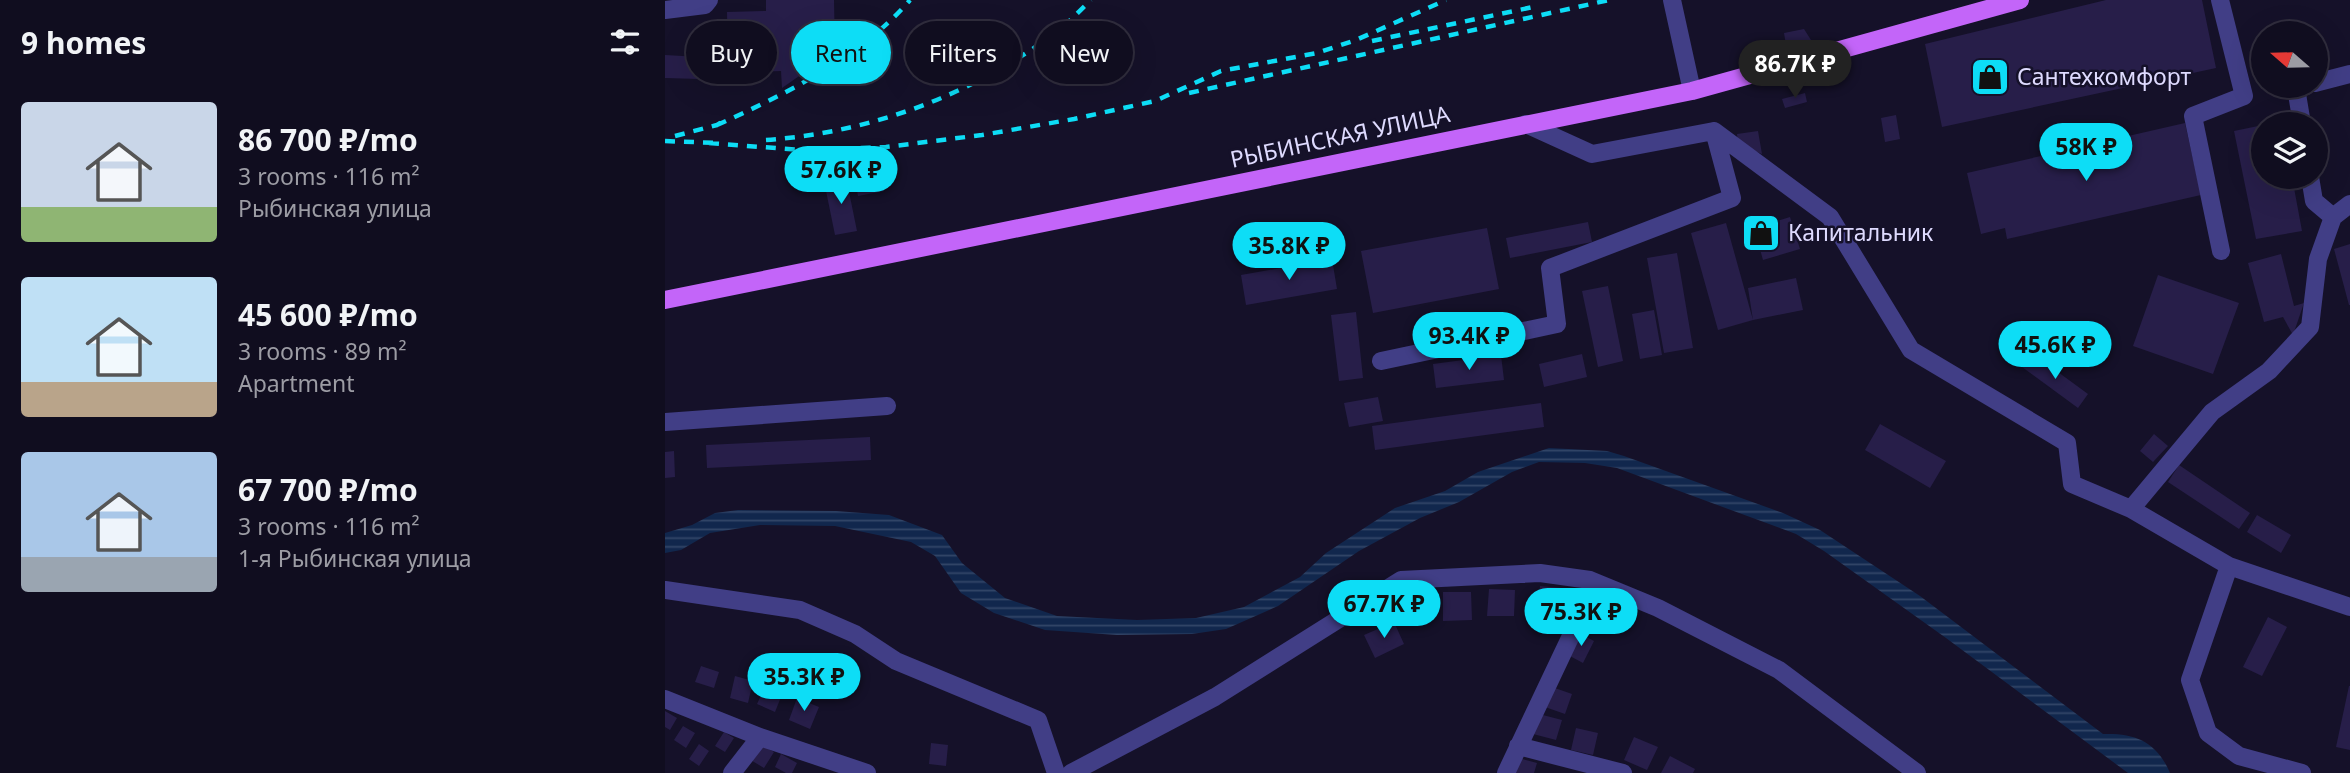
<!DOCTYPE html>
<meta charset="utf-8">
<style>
:root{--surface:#100d1f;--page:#1e1b2c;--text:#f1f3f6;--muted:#9c9ca4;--line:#302d3d;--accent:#0dddf6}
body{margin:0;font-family:"Noto Sans",sans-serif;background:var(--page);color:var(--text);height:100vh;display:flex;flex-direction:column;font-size:26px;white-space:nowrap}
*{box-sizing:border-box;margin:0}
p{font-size:23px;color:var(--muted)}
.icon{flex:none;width:38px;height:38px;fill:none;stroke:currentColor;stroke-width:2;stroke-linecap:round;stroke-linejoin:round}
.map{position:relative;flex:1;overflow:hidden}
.details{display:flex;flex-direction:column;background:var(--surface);width:665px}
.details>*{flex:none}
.top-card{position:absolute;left:21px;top:21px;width:665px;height:63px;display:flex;gap:14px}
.needle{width:46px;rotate:290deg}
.buttons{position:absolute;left:1586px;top:21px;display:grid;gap:14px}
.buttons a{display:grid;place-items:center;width:77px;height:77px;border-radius:50%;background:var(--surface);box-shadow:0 7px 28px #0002,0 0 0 2px var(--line);font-size:35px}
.price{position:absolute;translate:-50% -60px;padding:0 16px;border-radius:24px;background:var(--accent);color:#111;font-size:23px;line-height:46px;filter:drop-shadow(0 2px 4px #0008)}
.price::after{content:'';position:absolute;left:50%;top:42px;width:21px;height:16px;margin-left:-10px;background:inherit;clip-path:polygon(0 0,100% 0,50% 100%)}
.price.selected{background:#222;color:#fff}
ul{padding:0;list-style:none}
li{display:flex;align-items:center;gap:21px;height:175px;padding:0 21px}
li span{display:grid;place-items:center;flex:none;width:196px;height:140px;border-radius:7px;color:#555}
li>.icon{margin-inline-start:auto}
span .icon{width:84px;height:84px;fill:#fffc;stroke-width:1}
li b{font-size:30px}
h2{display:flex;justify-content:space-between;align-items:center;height:84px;padding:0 21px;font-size:30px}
.tag{padding:0 24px;border-radius:32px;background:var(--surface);box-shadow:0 7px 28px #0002,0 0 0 2px var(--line);font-size:24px;line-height:63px}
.tag.selected{background:var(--accent);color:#111}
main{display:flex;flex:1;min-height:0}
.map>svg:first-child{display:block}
</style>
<main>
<section class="details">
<h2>9 homes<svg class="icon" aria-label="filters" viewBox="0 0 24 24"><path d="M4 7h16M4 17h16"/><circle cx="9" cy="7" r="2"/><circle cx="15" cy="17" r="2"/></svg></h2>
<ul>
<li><span style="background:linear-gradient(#c9d6e8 75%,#8fb573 0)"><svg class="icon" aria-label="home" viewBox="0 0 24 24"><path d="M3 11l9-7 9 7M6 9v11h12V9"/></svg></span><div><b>86 700 ₽/mo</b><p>3 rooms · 116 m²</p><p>Рыбинская улица</p></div></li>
<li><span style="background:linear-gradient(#bfe0f5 75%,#b9a48a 0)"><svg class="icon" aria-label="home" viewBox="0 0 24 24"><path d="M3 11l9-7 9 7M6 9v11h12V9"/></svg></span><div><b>45 600 ₽/mo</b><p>3 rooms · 89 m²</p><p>Apartment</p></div></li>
<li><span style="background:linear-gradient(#a9c7e8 75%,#9aa5b1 0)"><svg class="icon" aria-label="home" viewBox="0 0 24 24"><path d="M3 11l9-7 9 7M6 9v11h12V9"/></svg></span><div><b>67 700 ₽/mo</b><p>3 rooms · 116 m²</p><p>1-я Рыбинская улица</p></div></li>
</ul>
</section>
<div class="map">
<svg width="1685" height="773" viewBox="0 0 1685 773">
<defs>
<pattern id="water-rules" width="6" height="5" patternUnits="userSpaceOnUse" patternTransform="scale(1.75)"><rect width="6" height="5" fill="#11274d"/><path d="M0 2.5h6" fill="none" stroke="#334668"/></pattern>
</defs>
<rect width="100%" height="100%" fill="#151129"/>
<path fill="url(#water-rules)" d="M884,448L942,451L959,456L1118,513L1155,530L1255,596L1438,734C1471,733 1492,742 1505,773H1463L1281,638L1159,551L1131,534L952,468L920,463L874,462L847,472L794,502L755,518L694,551L613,606L561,629L527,634L452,635L380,630L329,613L296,593L270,556L246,542L170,526L95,525L45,533L16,550L0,553V533L27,525L50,513L73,510L171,511L224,515L277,535L297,563L340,598L392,616L472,620L531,618L579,607L635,577L661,553L730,508L780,491L813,472Z"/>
<path fill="#271e49" d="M101,0H169L170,51L117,88L116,71L63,73L62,12L101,11Z
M1441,0H1537L1551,68L1277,127L1260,44Z
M1139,29L1146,40L1121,45L1119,33Z
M0,55L35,57L34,79L0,78Z
M1140,93L1142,102L1120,108L1117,99Z
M1231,115L1235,139L1220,142L1216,118Z
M1520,123L1536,195L1342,239L1340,228L1316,234L1302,173Z
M1598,125V177H1627L1637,231L1591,239L1569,131Z
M1093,131L1097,154L1073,145L1072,134Z
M215,168L219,191L193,196L189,173Z
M181,177L192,231L170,235L159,181Z
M1125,217L1135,249L1098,260L1089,228Z
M923,222L927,242L845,258L841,238Z
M1061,223L1088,320L1053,330L1026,233Z
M822,228L834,289L708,313L696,251Z
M1685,244V305H1684L1669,249Z
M1012,253L1028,348L999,353L982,258Z
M1616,254L1629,306L1639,303L1628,335L1618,317L1599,322L1583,263Z
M667,259L672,289L581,305L576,275Z
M1493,275L1574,303L1548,374L1468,346Z
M1131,278L1138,310L1088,320L1083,288Z
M943,286L958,361L933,367L917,291Z
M989,310L997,355L975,359L967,314Z
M691,312L698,378L674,381L666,315Z
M1367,353L1423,394L1413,408L1357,367Z
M917,354L922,377L879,387L874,364Z
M836,355L839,380L771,388L768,364Z
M713,397L718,421L684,427L679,403Z
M876,403L879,427L710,450L707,426Z
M1215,424L1281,461L1265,488L1200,450Z
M1489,434L1503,446L1488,462L1475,451Z
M205,437L206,460L42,468L41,445Z
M9,451L10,477L0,478V452Z
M1514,465L1585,513L1574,529L1503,482Z
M1592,515L1626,535L1616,553L1582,532Z
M875,586L897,588L895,611L873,609Z
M824,589L850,590L849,616H822Z
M778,592H806L807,620L778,621Z
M1603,617L1622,627L1597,676L1578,667Z
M729,622L739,644L710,658L699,635Z
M914,633L929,641L918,663L903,655Z
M36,666L54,672L49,688L30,682Z
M70,676L88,681L83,703L65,698Z
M103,680L120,687L110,712L92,704Z
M1684,686H1685V750L1671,747Z
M887,687L907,694L900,714L880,707Z
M132,698L154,707L145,729L124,720Z
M0,711L12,718L5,730L0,727Z
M874,714L897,720L891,740L868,734Z
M18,726L30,733L21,748L9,740Z
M911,728L933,733L928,755L906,750Z
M59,732L69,738L60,752L50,746Z
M969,737L993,747L982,770L959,760Z
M93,743L109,752L99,768L84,759Z
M266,743L283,745L281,766L264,764Z
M34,744L44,751L34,766L24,759Z
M116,754L132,763L127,773H121L110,767Z
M1005,756L1030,769L1028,773H996Z
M854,758L872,763L869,773H850Z"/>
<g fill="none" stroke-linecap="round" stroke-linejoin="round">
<path stroke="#413e86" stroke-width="18" d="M1007,0L1027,91
M1555,0L1579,96L1528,116L1556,251
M0,10L40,5L44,0
M1650,83L1685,74
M861,124L927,154L1049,131L1165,217L1246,350L1402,443L1407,484L1466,509L1564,566L1525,680L1543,733L1574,756L1637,773
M1637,124L1631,88L1641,86
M1645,177L1649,201L1668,217L1685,204
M716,361L892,324L885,268L1067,198L1049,131
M0,422L222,406
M1466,509L1547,412L1604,371L1645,327L1653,259L1668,217
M1564,566L1685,607
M0,590L135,610L190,634L231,661L373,720L391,773
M0,699L95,737L202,773
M853,746L958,773
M67,773L95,737
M406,773L550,697L736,580L875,573L925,580L993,608L1114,670L1252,773
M841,773L931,583"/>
<path stroke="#c365f9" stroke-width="18" d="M0,300L1027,91L1355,0"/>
<path stroke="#0dddf6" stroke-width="4.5" stroke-dasharray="10 9" stroke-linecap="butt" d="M707,41L868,7
M524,93L944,0
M52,125C119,95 196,57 245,0
M10,136L52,125L60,120
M101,140C203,133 304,96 386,36C401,26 413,12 426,0
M0,141L52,143
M44,143L136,150L221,147L317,135L409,119L490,101L556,71L652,53L691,40L781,0"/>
</g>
<defs>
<symbol id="shop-square" viewBox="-11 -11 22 22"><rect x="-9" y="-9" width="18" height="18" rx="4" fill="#0dddf6" stroke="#151129"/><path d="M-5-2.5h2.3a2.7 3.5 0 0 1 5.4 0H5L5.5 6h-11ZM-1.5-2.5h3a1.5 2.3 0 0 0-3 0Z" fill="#111"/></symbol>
</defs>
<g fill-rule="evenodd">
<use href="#shop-square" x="1303" y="55" width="44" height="44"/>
<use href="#shop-square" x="1074" y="211" width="44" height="44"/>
</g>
<g text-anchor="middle" stroke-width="5" stroke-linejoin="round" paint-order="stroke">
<g font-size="23" fill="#dedafe" stroke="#151129" text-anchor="start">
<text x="1352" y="85">Сантехкомфорт</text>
<text x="1123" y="241">Капитальник</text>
</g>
<g font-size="23" fill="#dedafe" stroke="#151129">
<text transform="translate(675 137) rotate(-12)" y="8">РЫБИНСКАЯ УЛИЦА</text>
</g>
</g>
</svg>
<div class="buttons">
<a><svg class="needle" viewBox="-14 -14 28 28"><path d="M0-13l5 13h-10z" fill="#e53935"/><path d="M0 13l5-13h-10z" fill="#9c9ca4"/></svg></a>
<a><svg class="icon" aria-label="layers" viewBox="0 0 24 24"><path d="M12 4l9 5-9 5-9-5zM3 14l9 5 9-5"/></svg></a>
</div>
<b class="price selected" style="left:1130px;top:100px">86.7K ₽</b>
<b class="price" style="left:1421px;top:183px">58K ₽</b>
<b class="price" style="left:176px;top:206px">57.6K ₽</b>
<b class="price" style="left:624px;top:282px">35.8K ₽</b>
<b class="price" style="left:804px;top:372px">93.4K ₽</b>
<b class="price" style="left:1390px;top:381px">45.6K ₽</b>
<b class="price" style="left:719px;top:640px">67.7K ₽</b>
<b class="price" style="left:916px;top:648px">75.3K ₽</b>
<b class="price" style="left:139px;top:713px">35.3K ₽</b>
<div class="top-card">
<a class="tag">Buy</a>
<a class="tag selected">Rent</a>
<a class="tag">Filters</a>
<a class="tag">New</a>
</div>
</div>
</main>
